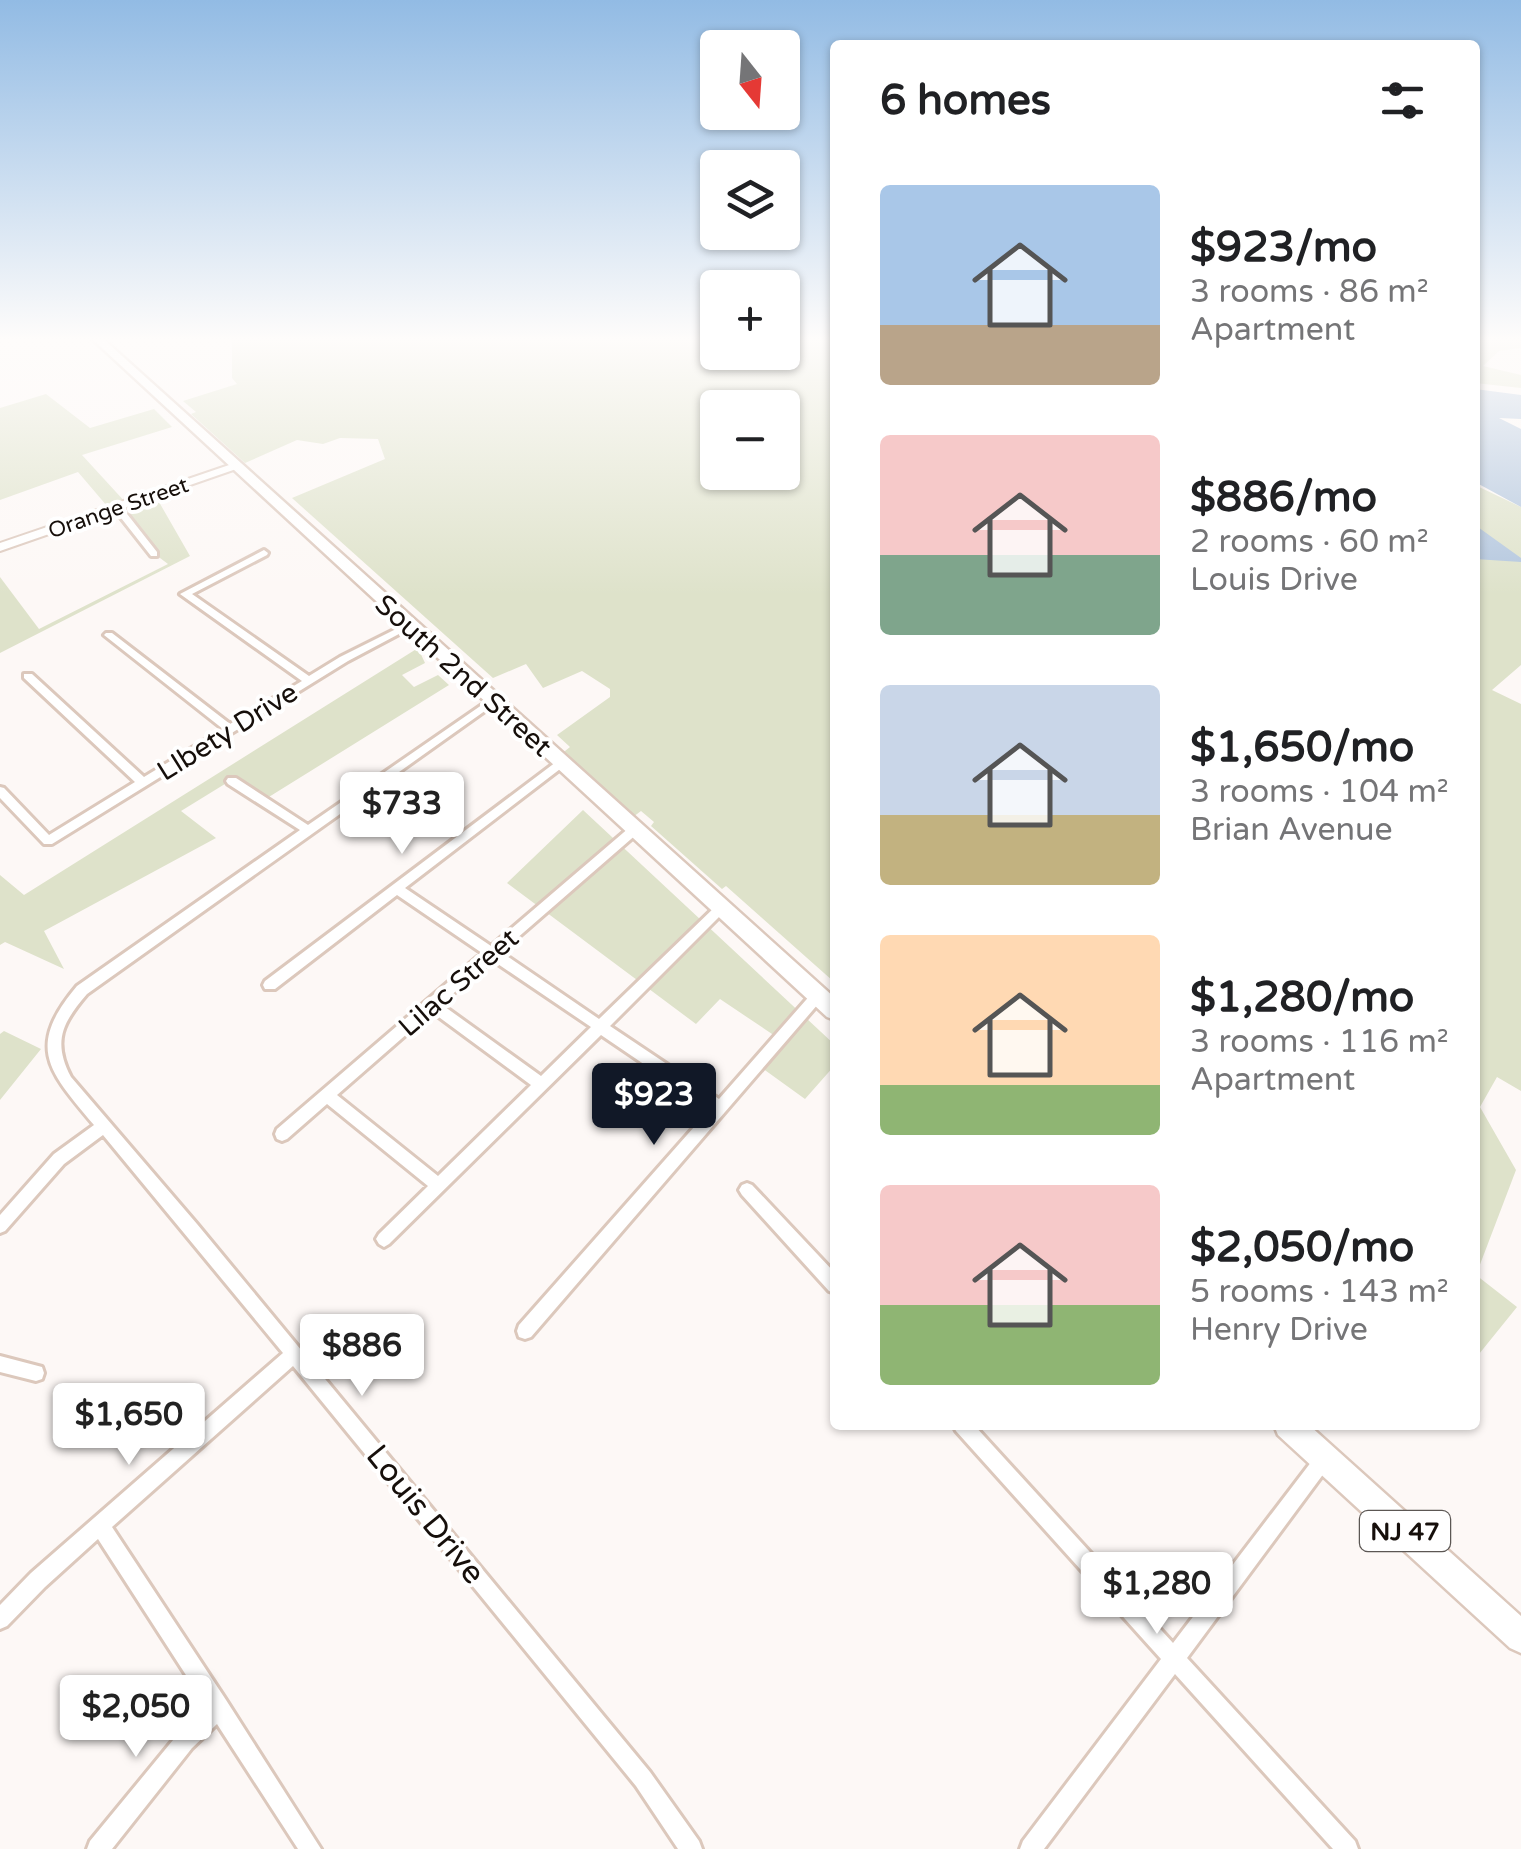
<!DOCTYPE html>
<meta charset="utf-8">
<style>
:root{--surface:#fff;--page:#f6f6f6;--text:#202124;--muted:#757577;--accent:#111827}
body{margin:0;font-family:"Varela Round",sans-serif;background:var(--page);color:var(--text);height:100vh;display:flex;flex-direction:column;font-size:38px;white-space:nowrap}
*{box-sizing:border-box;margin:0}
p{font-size:32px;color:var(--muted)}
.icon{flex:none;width:55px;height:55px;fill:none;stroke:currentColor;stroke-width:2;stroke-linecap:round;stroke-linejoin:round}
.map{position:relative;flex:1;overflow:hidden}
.sheet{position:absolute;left:830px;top:40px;width:650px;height:1390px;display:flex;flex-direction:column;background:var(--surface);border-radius:10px;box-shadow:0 2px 8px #0004}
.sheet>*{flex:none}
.needle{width:65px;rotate:163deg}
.fabs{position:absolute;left:700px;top:30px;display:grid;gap:20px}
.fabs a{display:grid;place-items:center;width:100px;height:100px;border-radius:10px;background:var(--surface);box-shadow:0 2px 8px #0004;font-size:50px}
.price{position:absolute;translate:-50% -85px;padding:0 22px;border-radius:10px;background:#fff;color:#222;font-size:32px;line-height:65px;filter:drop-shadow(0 2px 5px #0008)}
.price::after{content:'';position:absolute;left:50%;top:60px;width:30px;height:22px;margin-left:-15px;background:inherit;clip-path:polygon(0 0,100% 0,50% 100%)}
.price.on{background:var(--accent);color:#fff}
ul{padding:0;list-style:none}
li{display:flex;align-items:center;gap:30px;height:250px;padding:0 50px}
li span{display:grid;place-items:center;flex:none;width:280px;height:200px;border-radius:10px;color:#555}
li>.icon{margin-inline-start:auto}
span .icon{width:120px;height:120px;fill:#fffc;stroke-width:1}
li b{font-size:42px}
h2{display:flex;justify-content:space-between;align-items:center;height:120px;padding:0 50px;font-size:42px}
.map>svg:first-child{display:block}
</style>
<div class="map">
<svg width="1521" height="1849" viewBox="0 0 1521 1849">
<rect width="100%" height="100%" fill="#fdf8f6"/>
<path fill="#dee2ca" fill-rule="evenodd" d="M232,337H717L718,352H782L783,337H835L833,981L726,886L722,889L651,826L654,822L641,811L625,823L555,759L570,747L557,735L610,697V689L582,671L543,688L526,664L493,678L292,498L385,459L378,439L340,438L323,444L297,440L245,463L191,414L196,412L183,401L237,384L232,378ZM718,408H782V472H718Z
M1475,337H1521V348L1499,351L1483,366L1521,375V388L1475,383Z
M46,394L90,428L154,409L172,427L82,455L127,504L155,495L190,556L0,653V577L39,629L168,564L136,540L78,472L0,500V408Z
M1475,485L1521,507V665L1492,690L1521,704V1091L1497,1077L1480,1107L1516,1170L1476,1275L1517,1307L1475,1359Z
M418,648L425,663L402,675L414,687L438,675L449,685L264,800L233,779L181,811L216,838L44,931L64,969L5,942L0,945V875L24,895Z
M583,810L835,1045V1065L805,1099L758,1065L778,1038L720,999L696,1024L507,883Z
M4,1031L41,1049L0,1100V1034Z"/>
<path fill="#b1c5dd" d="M1475,389L1521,395V419L1499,418L1521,429V507L1475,482Z
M1475,525L1521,558V562L1475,559Z"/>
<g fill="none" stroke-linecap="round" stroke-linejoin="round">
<defs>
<path id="street" d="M114,505H120L157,552V556H151L114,509Z
M264,550L268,553L267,555L192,594L309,676L340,657L406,624L409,623L414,626L348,661L52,844H44L0,798V787L4,788L49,835L135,782L24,678V674H32L144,777L223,729L104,635L106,633H112L230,724L302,681L180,594Z
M492,698L497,701L496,703L87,994C63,1022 52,1041 71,1077L197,1224L650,1772L699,1841L702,1849H678L636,1786L293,1366L112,1527L226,1700L321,1849H298L217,1724L192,1748L112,1849H87L90,1841L178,1734L206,1706L98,1539L45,1587L7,1626L0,1629V1605L31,1573L283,1353L103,1135L64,1164L5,1231L0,1233V1215L54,1154L94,1125C49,1071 25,1048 77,986L300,830L228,784L226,781L228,778H236L308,825Z
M560,759L564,760L565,763L564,766L405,888L491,946L630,827H638L640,830L638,833L501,952L599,1019L717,905H725L727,908L725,911L610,1026L719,1099L813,992L818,991L823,992L825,996L531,1337L525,1339L519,1337L517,1331L519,1325L710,1109L601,1035L389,1244L384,1247L379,1244L376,1239L379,1234L428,1186L327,1104L287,1139L282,1141L277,1139L275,1134L277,1129L482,953L397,895L275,989H265L263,985L265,981ZM492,960L591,1027L541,1076L441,1004ZM432,1012L531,1085L438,1176L337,1095Z
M747,1183L752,1185L835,1273V1293L829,1291L742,1195L739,1190L742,1185Z
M0,1356L42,1367L44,1373L42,1379L36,1381L0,1372Z
M953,1425H974L1173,1643L1318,1453L1324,1450L1330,1453L1333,1459L1330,1465L1187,1658L1355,1841L1358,1849H1333L1175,1674L1044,1849H1020L1023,1841L1161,1659L956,1431Z"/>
<path id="secondary" d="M235,463L239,464V468L0,551V543Z"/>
<path id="primary" d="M90,337H101L835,998V1020L827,1017Z
M1274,1425H1309L1521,1616V1653L1510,1648L1278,1435Z"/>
</defs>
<use href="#street" stroke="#dcc8bc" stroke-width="6"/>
<use href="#secondary" stroke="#dcc8bc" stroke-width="4"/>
<use href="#primary" stroke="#dcc8bc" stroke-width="5"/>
<use href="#street" fill="#fff" fill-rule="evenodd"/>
<use href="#secondary" fill="#fff" fill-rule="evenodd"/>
<use href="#primary" fill="#fff" fill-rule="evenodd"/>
</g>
<linearGradient id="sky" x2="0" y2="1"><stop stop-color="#92bbe4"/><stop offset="0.57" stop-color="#fefcfb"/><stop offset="1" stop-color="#fefcfb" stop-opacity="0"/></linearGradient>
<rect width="1521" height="595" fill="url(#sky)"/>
<g text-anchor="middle" stroke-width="8" stroke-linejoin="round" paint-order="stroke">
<g font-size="22" fill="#160f0b" stroke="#fff">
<text transform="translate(118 507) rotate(-19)" y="8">Orange Street</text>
</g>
<rect fill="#fff" stroke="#5c5754" stroke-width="2.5" x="1360" y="1511" width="90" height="40" rx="8"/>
<g font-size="25" font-weight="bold" fill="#160f0b">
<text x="1405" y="1540">NJ 47</text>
</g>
<g font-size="28" fill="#160f0b" stroke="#fff">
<text transform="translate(464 675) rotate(42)" y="10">South 2nd Street</text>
<text transform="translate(227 731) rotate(-32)" y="10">LIbety Drive</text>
<text transform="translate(458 982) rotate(-41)" y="10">Lilac Street</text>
</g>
<g font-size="32" fill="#160f0b" stroke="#fff">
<text transform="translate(426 1514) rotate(51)" y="11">Louis Drive</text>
</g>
</g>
</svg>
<div class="fabs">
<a><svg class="needle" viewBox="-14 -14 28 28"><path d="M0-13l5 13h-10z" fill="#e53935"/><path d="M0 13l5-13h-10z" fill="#757577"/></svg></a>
<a><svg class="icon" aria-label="layers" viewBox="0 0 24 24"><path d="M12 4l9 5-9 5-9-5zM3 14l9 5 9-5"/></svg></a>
<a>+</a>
<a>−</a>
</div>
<b class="price" style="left:402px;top:857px">$733</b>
<b class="price on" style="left:654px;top:1148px">$923</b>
<b class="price" style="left:362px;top:1399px">$886</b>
<b class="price" style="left:129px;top:1468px">$1,650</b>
<b class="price" style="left:1157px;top:1637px">$1,280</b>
<b class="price" style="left:136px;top:1760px">$2,050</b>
<section class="sheet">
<h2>6 homes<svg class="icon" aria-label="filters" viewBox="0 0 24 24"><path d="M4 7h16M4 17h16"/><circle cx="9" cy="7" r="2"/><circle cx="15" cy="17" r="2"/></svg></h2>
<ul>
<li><span style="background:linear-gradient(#a9c7e8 70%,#b9a48a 0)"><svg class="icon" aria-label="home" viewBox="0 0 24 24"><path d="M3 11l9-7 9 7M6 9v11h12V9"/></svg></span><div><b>$923/mo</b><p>3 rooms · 86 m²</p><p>Apartment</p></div></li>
<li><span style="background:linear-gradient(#f6c9c9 60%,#7fa58c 0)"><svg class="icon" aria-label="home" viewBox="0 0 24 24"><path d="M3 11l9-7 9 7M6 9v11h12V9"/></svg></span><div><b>$886/mo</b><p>2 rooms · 60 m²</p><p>Louis Drive</p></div></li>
<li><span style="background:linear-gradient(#c9d6e8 65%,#c2b280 0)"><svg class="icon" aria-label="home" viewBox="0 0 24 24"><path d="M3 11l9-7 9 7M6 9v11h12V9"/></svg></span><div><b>$1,650/mo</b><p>3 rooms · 104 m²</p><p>Brian Avenue</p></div></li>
<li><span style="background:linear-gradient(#ffd9b3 75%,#8fb573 0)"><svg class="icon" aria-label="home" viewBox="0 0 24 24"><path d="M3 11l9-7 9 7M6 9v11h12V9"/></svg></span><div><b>$1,280/mo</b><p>3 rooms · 116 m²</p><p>Apartment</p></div></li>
<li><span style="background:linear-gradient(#f6c9c9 60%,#8fb573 0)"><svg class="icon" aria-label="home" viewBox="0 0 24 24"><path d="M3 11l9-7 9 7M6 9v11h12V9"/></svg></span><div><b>$2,050/mo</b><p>5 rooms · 143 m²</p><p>Henry Drive</p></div></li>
</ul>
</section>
</div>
